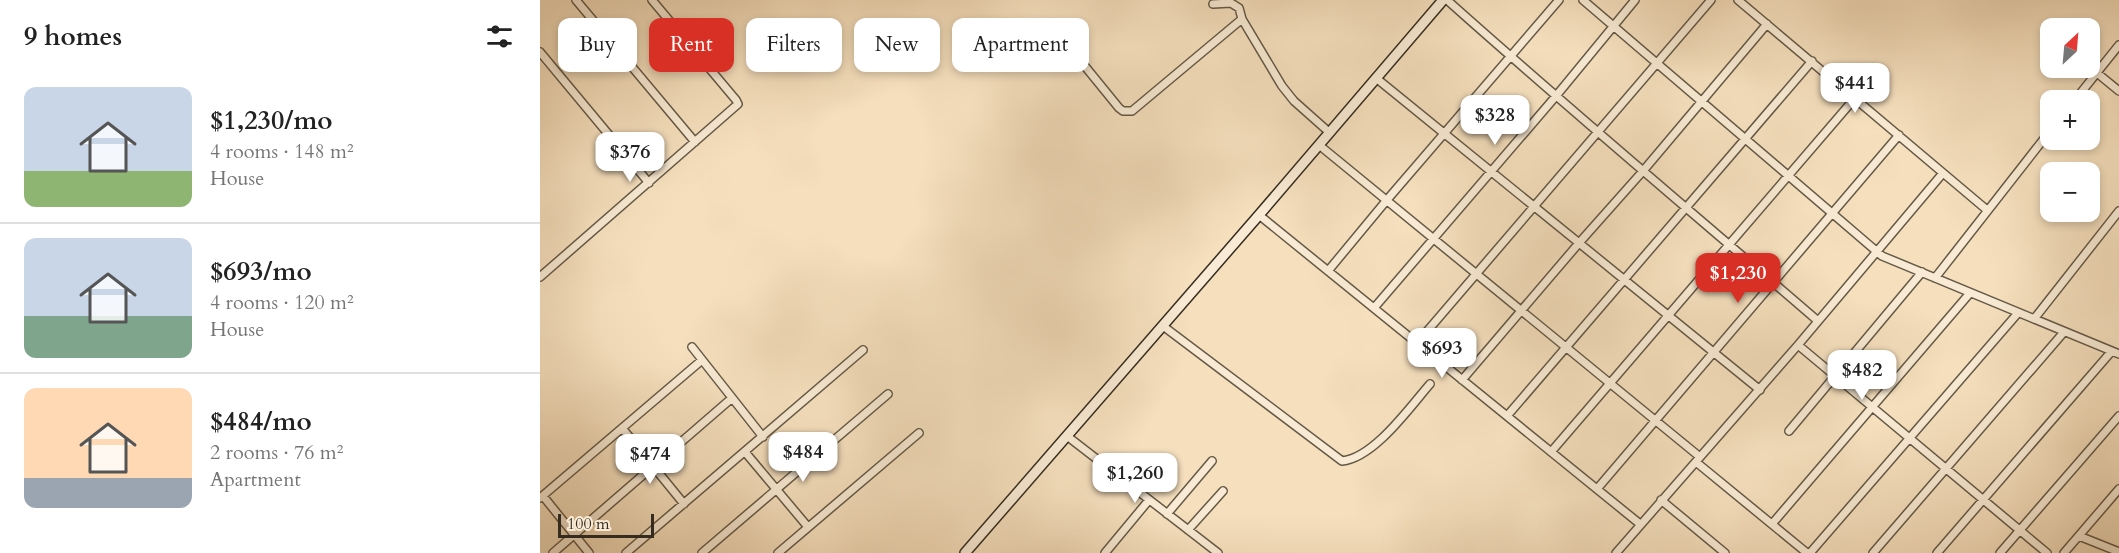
<!DOCTYPE html>
<meta charset="utf-8">
<style>
:root{--surface:#fff;--page:#f6f6f6;--text:#222;--muted:#767676;--line:#e0e0e0;--accent:#d93025}
body{margin:0;font-family:Cardo,serif;background:var(--page);color:var(--text);height:100vh;display:flex;flex-direction:column;font-size:22px;white-space:nowrap}
*{box-sizing:border-box;margin:0}
p{font-size:20px;color:var(--muted)}
.icon{flex:none;width:33px;height:33px;fill:none;stroke:currentColor;stroke-width:2;stroke-linecap:round;stroke-linejoin:round}
.map{position:relative;flex:1;overflow:hidden}
.panel{display:flex;flex-direction:column;background:var(--surface);width:540px}
.panel>*{flex:none}
.banner{position:absolute;left:18px;top:18px;width:570px;height:54px;display:flex;gap:12px}
.needle{width:39px;rotate:26deg}
.fabs{position:absolute;left:1500px;top:18px;display:grid;gap:12px}
.fabs a{display:grid;place-items:center;width:60px;height:60px;border-radius:12px;background:var(--surface);box-shadow:0 3px 9px #0003;font-size:30px}
.scale{position:absolute;left:18px;bottom:15px;width:96px;box-sizing:border-box;padding-left:6px;border:3px solid #352c1f;border-top:0;font-size:16px;line-height:21px;white-space:nowrap;color:#352c1f;-webkit-text-stroke:4px #f8ead4;paint-order:stroke}
.price{position:absolute;translate:-50% -51px;padding:0 14px;border-radius:12px;background:#fff;color:#222;font-size:20px;line-height:39px;filter:drop-shadow(0 2px 3px #0008)}
.price::after{content:'';position:absolute;left:50%;top:36px;width:18px;height:14px;margin-left:-9px;background:inherit;clip-path:polygon(0 0,100% 0,50% 100%)}
.price.active{background:var(--accent);color:#fff}
ul{padding:0;list-style:none}
li{display:flex;align-items:center;gap:18px;height:150px;padding:0 24px}
li+li{border-top:2px solid var(--line)}
li span{display:grid;place-items:center;flex:none;width:168px;height:120px;border-radius:12px;color:#555}
li>.icon{margin-inline-start:auto}
span .icon{width:72px;height:72px;fill:#fffc;stroke-width:1}
li b{font-size:26px}
h2{display:flex;justify-content:space-between;align-items:center;height:72px;padding:0 24px;font-size:26px}
.pill{padding:0 21px;border-radius:12px;background:var(--surface);box-shadow:0 3px 9px #0003;font-size:21px;line-height:54px}
.pill.active{background:var(--accent);color:#fff}
main{display:flex;flex:1;min-height:0}
.map>svg:first-child{display:block}
</style>
<main>
<section class="panel">
<h2>9 homes<svg class="icon" aria-label="filters" viewBox="0 0 24 24"><path d="M4 7h16M4 17h16"/><circle cx="9" cy="7" r="2"/><circle cx="15" cy="17" r="2"/></svg></h2>
<ul>
<li><span style="background:linear-gradient(#c9d6e8 70%,#8fb573 0)"><svg class="icon" aria-label="home" viewBox="0 0 24 24"><path d="M3 11l9-7 9 7M6 9v11h12V9"/></svg></span><div><b>$1,230/mo</b><p>4 rooms · 148 m²</p><p>House</p></div></li>
<li><span style="background:linear-gradient(#c9d6e8 65%,#7fa58c 0)"><svg class="icon" aria-label="home" viewBox="0 0 24 24"><path d="M3 11l9-7 9 7M6 9v11h12V9"/></svg></span><div><b>$693/mo</b><p>4 rooms · 120 m²</p><p>House</p></div></li>
<li><span style="background:linear-gradient(#ffd9b3 75%,#9aa5b1 0)"><svg class="icon" aria-label="home" viewBox="0 0 24 24"><path d="M3 11l9-7 9 7M6 9v11h12V9"/></svg></span><div><b>$484/mo</b><p>2 rooms · 76 m²</p><p>Apartment</p></div></li>
</ul>
</section>
<div class="map">
<svg width="1579" height="553" viewBox="0 0 1579 553">
<rect width="100%" height="100%" fill="#f5dfbd"/>
<filter id="stains"><feTurbulence type="fractalNoise" baseFrequency=".00333" numOctaves="4"/><feColorMatrix values="0 0 0 0 .2 0 0 0 0 .09 0 0 0 0 .02 0 0 0 .5 -.17"/></filter>
<radialGradient id="worn" r=".72"><stop offset=".6" stop-color="#630" stop-opacity="0"/><stop offset="1" stop-color="#630" stop-opacity=".3"/></radialGradient>
<g fill="none" stroke-linecap="round" stroke-linejoin="round">
<defs>
<path id="street" d="M36,0L155,142
M907,0C1029,109 1154,214 1278,321
M1043,0L1342,256L1579,354
M1198,0L1447,210
M673,4L691,3L699,8L702,19L742,86L754,101L790,133
M526,43L579,108L583,111H592L702,19
M0,52L109,183
M1557,73L1579,91
M836,78L1220,390
M1535,100L1579,45
M779,145L1160,457
M719,215L1100,524
M788,271L846,201L1019,0
M0,277L198,104L196,100L112,0
M1395,278L1510,131
M834,308L1016,96L1095,0
M1494,319L1579,211
M623,326L802,461C834,458 870,407 890,384
M877,343L1171,0
M1258,345L1507,553
M152,347L223,437
M922,380L1039,243L1103,171L1227,24
M967,416L1272,61
M82,428L144,504
M1249,431L1382,272
M527,436L678,553
M205,452L268,527
M1011,452L1315,98
M1156,462L1267,553
M1057,489L1359,135
M3,496L49,553
M0,498L162,360
M1121,500L1185,553
M627,514L672,461
M1232,524L1430,293
M648,530L683,491
M1539,536L1579,552
M13,553L192,398
M86,553L323,350
M162,553L348,394
M238,553L379,433
M565,553L609,500
M1076,553L1258,345L1403,173
M1270,553L1478,313
M1333,553L1524,332
M1397,553L1571,352
M1460,553L1579,416
M1524,553L1579,489"/>
<path id="secondary" d="M425,553L719,215L903,0"/>
</defs>
<use href="#street" stroke="#655946" stroke-width="10"/>
<use href="#secondary" stroke="#352c1f" stroke-width="12"/>
<use href="#street" stroke="#f8ead4" stroke-width="7"/>
<use href="#secondary" stroke="#f8ead4" stroke-width="9"/>
</g>
<rect width="100%" height="100%" filter="url(#stains)"/>
<rect width="100%" height="100%" fill="url(#worn)"/>
</svg>
<div class="fabs">
<a><svg class="needle" viewBox="-14 -14 28 28"><path d="M0-13l5 13h-10z" fill="#e53935"/><path d="M0 13l5-13h-10z" fill="#767676"/></svg></a>
<a>+</a>
<a>−</a>
</div>
<div class="scale">100 m</div>
<b class="price" style="left:1315px;top:114px">$441</b>
<b class="price" style="left:955px;top:146px">$328</b>
<b class="price" style="left:90px;top:183px">$376</b>
<b class="price active" style="left:1198px;top:304px">$1,230</b>
<b class="price" style="left:902px;top:379px">$693</b>
<b class="price" style="left:1322px;top:401px">$482</b>
<b class="price" style="left:263px;top:483px">$484</b>
<b class="price" style="left:110px;top:485px">$474</b>
<b class="price" style="left:595px;top:504px">$1,260</b>
<div class="banner">
<a class="pill">Buy</a>
<a class="pill active">Rent</a>
<a class="pill">Filters</a>
<a class="pill">New</a>
<a class="pill">Apartment</a>
</div>
</div>
</main>
